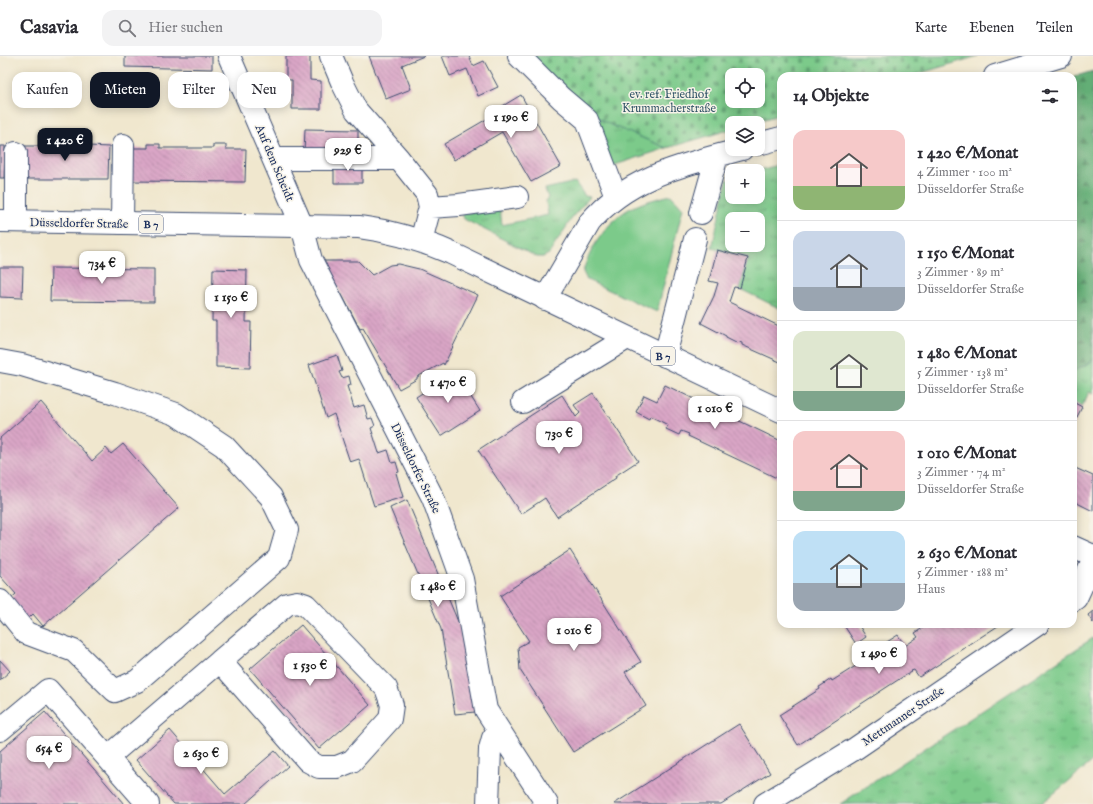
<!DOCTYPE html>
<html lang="de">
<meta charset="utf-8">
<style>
:root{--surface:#fff;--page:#f2f2f3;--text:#2b2b33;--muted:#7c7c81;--line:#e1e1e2;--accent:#111827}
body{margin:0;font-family:"IM FELL English",serif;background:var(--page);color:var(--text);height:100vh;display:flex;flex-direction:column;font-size:15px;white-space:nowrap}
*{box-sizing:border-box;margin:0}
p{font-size:13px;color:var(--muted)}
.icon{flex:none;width:22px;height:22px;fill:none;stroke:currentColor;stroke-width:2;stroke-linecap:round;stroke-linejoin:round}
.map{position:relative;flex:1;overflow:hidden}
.drawer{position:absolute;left:777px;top:16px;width:300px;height:556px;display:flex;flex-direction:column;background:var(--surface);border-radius:12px;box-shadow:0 2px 10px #0003}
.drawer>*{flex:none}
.top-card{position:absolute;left:12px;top:16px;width:380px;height:36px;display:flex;gap:8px}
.buttons{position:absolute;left:725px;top:12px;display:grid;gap:8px}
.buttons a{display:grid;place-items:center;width:40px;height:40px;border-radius:8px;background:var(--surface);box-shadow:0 2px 10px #0003;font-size:20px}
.price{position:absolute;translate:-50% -34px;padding:0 9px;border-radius:8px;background:#fff;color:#222;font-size:13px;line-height:26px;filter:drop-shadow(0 1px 2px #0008)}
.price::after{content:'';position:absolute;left:50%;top:24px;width:12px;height:9px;margin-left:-6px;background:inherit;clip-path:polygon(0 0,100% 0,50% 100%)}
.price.on{background:var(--accent);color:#fff}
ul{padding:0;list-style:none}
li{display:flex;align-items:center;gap:12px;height:100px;padding:0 16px}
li+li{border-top:1px solid var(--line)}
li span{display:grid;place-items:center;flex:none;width:112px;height:80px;border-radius:12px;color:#555}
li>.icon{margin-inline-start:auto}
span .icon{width:48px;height:48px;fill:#fffc;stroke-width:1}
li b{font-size:17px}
h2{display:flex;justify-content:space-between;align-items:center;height:48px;padding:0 16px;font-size:17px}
.pill{padding:0 14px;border-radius:12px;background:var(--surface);box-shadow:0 2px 10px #0003;font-size:14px;line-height:36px}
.pill.on{background:var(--accent);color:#fff}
header{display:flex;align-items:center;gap:24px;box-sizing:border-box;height:56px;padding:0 20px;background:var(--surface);border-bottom:1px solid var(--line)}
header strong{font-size:19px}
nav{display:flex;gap:22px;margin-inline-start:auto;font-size:14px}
.search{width:280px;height:36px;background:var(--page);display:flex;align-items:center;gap:10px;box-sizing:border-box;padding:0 14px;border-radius:12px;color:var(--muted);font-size:15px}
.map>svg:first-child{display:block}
</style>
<header>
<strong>Casavia</strong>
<div class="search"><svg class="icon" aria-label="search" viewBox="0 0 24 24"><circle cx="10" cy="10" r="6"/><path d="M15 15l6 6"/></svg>Hier suchen</div>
<nav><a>Karte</a><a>Ebenen</a><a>Teilen</a></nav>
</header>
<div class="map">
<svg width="1093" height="748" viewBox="0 0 1093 748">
<defs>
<pattern id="grass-tufts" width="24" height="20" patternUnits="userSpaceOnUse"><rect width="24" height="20" fill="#7bca8a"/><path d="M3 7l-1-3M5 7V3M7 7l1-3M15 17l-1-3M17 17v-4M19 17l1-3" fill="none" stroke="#64a474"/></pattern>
<pattern id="forest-firs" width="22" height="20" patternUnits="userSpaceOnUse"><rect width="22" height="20" fill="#64ae76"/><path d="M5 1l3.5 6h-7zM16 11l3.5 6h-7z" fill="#528e64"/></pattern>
<pattern id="cemetery-stones" width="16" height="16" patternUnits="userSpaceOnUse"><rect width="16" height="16" fill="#7bca8a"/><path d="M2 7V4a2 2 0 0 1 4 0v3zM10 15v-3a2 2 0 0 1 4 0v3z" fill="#64a474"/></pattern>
<pattern id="building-back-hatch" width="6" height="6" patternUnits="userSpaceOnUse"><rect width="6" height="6" fill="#daa6c6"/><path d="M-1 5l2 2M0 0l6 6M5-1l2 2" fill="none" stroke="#b088a4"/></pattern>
</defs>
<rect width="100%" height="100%" fill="#f7f3e8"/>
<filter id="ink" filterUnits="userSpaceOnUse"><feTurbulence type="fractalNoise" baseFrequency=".025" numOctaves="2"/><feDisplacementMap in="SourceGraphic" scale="8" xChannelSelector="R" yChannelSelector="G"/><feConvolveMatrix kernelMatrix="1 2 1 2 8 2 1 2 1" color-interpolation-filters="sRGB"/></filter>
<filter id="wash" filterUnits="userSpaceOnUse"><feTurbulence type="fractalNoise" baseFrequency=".012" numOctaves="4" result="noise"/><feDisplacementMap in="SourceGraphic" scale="16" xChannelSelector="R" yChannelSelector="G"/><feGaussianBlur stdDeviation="0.9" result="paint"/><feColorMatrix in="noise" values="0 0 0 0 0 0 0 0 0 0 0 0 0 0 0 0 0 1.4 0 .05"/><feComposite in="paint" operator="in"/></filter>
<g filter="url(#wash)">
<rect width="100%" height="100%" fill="#f0e7ce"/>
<path fill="url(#grass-tufts)" stroke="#4b7c74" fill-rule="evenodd" d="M591,58L611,69L667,92L609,111Z
M781,108V253L740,233L748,202L712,192L727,124L732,122V141H758L757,115ZM732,163H758V189H732Z
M575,126L585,140L590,141L574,159L549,198L543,201H537L464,163L462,157L500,153L502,169L548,159L546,144L548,142L545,133Z
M1093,304V338L1089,336L1082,351L1073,346V315L1088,308Z
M1093,582V705L1041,748H840Z"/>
<path fill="url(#forest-firs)" stroke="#406e6a" d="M1093,15V304L1088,308L1073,315V21Z"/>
<path fill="url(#cemetery-stones)" stroke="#4b7c74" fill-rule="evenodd" d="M526,0H978L911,20H781V58L752,67H732V73L667,92L611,69L591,58ZM732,19H758V45H732Z"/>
<path fill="#7bca8a" stroke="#4b7c74" d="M671,139L683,152L657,256L587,224L583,216C589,192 611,160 635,150C646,145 659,142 671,139Z"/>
<g id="blocks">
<path fill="url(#building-back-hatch)" d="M125,0H212V13L125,11Z
M286,0H310V24L321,25V53H292V24H286Z
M369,0H424L402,9L411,33L386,43Z
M442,0H469L473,10L484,5L498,31L478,40L467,13L450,20Z
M521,39L561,110L531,126L502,76L454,104L444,88L492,60L491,57Z
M305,73L358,74V98L304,97Z
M44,88H56V90H77V88H89V90L109,91L108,123H22L23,90H44Z
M148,88H160V92H213V89H226V93H246L245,126L127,125L128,92H148Z
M0,90H5L4,122H0Z
M334,106H362V127H334Z
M717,194L748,202L740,232L734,231L729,246L781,271V303L780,306L742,289V287L739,286L738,287L726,281V280L701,267L714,240L718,227L709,225Z
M324,205H358L372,219L390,209L398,208L419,213L478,239L444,309L443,307L417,321V323L399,333L363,272L360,273Z
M0,211H23L22,242L0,241Z
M51,212L154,213V246L50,245Z
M213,213L247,214L246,266H251L250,312L216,311V265H212Z
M337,299L342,315L339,316L342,322L349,320L351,329L347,330L354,352L364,349L368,363L372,362L375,370L371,372L379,397L388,394L392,407L396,406L399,416L396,417L403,441L374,450L359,403L350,406L334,358L326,362L309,309Z
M455,316L480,355L441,380L416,341Z
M665,329L781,385V424L688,380L689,378L681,375L679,379L666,373L668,369L650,360L649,363L636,356L644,339L657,345Z
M593,337L638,405L615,420L616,422L557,461L545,442L521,458L478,394L562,339L576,361L580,357L574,349Z
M41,346L92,405L106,392L111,398L123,388L179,452L43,570L33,558L25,566L7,546L16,538L0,520V382Z
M1073,346L1082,351L1073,369Z
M1073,411L1093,420V455L1073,445Z
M407,444L459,568L467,611L475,656L455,658L441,573L390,452Z
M570,494L641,606L625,616L646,650L573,696L520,614L518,591L529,585L500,540Z
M1093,555V567L1088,559Z
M843,568H858L866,581L856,588Z
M929,568H935L936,569L938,568H1001L919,621L914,614L911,615L912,616L904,620L798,689L779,659L820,633L819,631L821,630L831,623L832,625L873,599L871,596L898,579L905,590L918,581L915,577Z
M301,569L370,649L319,693L250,613Z
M0,604L10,615L0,624Z
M45,656L124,748H0V695Z
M739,668L770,717L721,748H614Z
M170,674L225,738L275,695L288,710L245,748H174L136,704Z"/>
</g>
</g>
<g filter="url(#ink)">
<use href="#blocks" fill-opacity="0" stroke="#3b4b6f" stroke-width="1"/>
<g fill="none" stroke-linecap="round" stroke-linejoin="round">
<defs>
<path id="minor" d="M229,0L302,170L311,204L433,442L462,523L486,654L547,748
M331,0L342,26L356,54L399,103L427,138L430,151L421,185
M519,0L561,42L587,64L616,141
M995,20L1061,0
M758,88L781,82
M274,103H399
M430,151L459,149L517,141
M701,157L717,100
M16,165V97
M122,167L123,89
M545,243L590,166C630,119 685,109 742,93
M665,300L695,183
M0,305L22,309L115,337L176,358L224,390L271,441L287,474L279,502L137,625L115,635L74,595L26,577L0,545
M523,346L627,282
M1073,544L1076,542L1093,505
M0,674L48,634L148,748
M108,701L220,605L308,705L319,711H337L352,705L390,663L392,649L386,632L306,549L297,546L287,548L220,605
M488,748L490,693L493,682L499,674
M765,748L856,692L1038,568"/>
<path id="major" d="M0,165L359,171C392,175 421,184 451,197L781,355
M1073,491L1093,500"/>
</defs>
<use href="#minor" stroke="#3b4b6f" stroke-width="24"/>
<use href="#major" stroke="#3b4b6f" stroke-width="24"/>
<use href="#minor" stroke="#fff" stroke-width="22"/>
<use href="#major" stroke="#fff" stroke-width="22"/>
</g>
</g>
<g text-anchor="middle" stroke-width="3" stroke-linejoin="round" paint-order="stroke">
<g fill="#f7f3e8" stroke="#5d6a87" stroke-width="1">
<rect x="139" y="159" width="24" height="18" rx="3"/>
<rect x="651" y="291" width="24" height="18" rx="3"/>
</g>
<g font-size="11" font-weight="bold" fill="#1b2f5e">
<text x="151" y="172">B 7</text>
<text x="663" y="304">B 7</text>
</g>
<g font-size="12" fill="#335669" stroke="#f7f3e8">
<text x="669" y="42">ev. ref. Friedhof<tspan x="669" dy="14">Krummacherstraße</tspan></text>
</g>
<g font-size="12" fill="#1b2f5e" stroke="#f7f3e8">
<text transform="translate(275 107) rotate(67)" y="4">Auf dem Scheidt</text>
<text transform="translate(79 167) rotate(1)" y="4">Düsseldorfer Straße</text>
<text transform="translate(416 412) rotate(64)" y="4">Düsseldorfer Straße</text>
<text transform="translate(903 660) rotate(-34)" y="4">Mettmanner Straße</text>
</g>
</g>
</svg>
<div class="buttons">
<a><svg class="icon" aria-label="locate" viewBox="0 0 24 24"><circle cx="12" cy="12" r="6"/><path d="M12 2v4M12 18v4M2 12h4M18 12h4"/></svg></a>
<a><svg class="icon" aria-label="layers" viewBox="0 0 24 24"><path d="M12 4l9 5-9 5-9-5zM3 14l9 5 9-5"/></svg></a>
<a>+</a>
<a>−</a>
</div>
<b class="price" style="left:511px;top:83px">1 190 €</b>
<b class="price on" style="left:65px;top:106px">1 420 €</b>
<b class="price" style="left:348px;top:116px">929 €</b>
<b class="price" style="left:102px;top:229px">734 €</b>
<b class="price" style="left:231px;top:263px">1 150 €</b>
<b class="price" style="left:448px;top:348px">1 470 €</b>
<b class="price" style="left:715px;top:374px">1 010 €</b>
<b class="price" style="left:559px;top:399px">730 €</b>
<b class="price" style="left:438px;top:552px">1 480 €</b>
<b class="price" style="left:574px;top:596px">1 010 €</b>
<b class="price" style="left:879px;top:619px">1 490 €</b>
<b class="price" style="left:310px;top:631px">1 530 €</b>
<b class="price" style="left:49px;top:714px">654 €</b>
<b class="price" style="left:201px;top:719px">2 630 €</b>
<div class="top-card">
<a class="pill">Kaufen</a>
<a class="pill on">Mieten</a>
<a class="pill">Filter</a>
<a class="pill">Neu</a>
</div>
<section class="drawer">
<h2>14 Objekte<svg class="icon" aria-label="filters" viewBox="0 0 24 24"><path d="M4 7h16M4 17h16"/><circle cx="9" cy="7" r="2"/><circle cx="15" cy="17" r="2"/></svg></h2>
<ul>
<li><span style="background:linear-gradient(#f6c9c9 70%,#8fb573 0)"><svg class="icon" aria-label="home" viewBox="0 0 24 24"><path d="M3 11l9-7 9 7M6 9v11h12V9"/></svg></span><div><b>1 420 €/Monat</b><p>4 Zimmer · 100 m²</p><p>Düsseldorfer Straße</p></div></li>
<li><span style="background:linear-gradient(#c9d6e8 70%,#9aa5b1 0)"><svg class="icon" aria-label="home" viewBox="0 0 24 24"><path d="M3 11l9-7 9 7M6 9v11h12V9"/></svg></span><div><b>1 150 €/Monat</b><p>3 Zimmer · 89 m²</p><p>Düsseldorfer Straße</p></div></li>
<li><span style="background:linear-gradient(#dfe7d0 75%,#7fa58c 0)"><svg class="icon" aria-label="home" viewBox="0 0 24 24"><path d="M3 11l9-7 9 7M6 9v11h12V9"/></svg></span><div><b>1 480 €/Monat</b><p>5 Zimmer · 138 m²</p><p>Düsseldorfer Straße</p></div></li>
<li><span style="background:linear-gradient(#f6c9c9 75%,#7fa58c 0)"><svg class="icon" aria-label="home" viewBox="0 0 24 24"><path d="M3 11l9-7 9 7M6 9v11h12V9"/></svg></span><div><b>1 010 €/Monat</b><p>3 Zimmer · 74 m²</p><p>Düsseldorfer Straße</p></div></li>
<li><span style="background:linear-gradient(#bfe0f5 65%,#9aa5b1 0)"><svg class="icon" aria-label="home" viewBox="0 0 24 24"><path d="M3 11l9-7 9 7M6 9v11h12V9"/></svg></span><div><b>2 630 €/Monat</b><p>5 Zimmer · 188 m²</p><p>Haus</p></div></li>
</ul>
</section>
</div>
